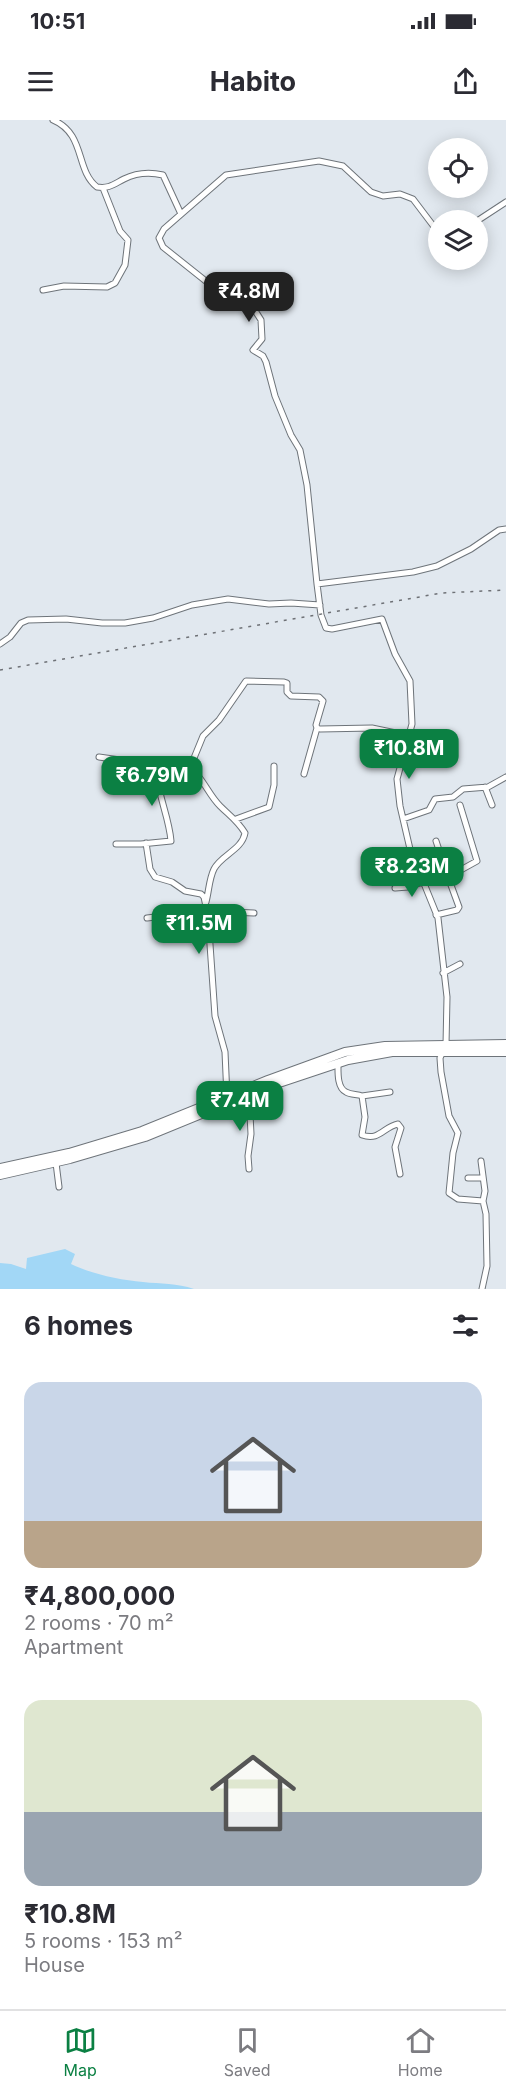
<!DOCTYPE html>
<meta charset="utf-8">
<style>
:root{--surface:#fff;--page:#f7f7f7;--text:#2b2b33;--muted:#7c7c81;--line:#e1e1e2;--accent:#0b8043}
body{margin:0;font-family:Inter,sans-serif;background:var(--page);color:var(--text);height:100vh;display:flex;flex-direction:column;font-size:22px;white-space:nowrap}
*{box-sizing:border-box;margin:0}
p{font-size:20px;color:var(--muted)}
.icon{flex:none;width:33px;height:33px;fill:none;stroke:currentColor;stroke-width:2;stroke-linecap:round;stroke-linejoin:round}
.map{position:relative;height:1169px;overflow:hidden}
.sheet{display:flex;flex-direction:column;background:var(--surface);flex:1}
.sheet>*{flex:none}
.fabs{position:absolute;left:428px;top:18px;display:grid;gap:12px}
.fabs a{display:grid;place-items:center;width:60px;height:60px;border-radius:50%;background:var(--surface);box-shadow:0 3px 15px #0003;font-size:30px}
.price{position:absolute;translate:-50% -51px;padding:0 14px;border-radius:12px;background:var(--accent);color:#fff;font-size:20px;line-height:39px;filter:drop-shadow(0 2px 3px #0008)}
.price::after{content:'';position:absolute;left:50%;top:36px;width:18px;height:14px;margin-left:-9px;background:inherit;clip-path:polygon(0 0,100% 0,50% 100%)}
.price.on{background:#222;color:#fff}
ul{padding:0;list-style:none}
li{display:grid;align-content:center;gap:12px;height:318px;padding:0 24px}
li span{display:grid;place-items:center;height:186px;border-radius:18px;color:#555}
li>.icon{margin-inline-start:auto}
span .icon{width:108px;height:108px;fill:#fffc;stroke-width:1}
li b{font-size:26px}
h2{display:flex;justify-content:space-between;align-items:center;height:72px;padding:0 24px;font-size:26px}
.status{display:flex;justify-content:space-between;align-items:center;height:42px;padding:0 30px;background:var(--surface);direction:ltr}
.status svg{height:16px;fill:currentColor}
header{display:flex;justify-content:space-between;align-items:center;height:78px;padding:0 24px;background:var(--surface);font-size:27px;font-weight:700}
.menu{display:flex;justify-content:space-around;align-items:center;height:84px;border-top:2px solid var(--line);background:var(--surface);font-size:16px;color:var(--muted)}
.menu a{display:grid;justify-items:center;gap:3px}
.menu .on{color:var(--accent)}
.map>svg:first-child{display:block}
</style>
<div class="status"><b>10:51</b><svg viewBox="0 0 49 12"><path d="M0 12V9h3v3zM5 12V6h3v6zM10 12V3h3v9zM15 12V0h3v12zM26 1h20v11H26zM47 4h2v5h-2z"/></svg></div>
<header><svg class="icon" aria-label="menu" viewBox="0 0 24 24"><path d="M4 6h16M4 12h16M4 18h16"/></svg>Habito<svg class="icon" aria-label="share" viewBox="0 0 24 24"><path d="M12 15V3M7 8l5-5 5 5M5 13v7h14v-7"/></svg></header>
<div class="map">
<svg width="506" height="1169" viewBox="0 0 506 1169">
<rect width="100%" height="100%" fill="#e1e8ef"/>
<path fill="#a2d7f6" d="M65,1129L75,1134L71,1144C92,1154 119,1160 143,1162C161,1164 177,1163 194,1169H0V1143L11,1144L26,1149L27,1138Z"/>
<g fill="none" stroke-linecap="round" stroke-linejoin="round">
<defs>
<path id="minor" d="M53,0C86,14 75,50 97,67C109,69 114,64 124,59C136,53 150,52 163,55L181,94
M477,101L506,82
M438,112L413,79L400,74L383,76L371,72L343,46L319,41L226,55L164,109L159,118L163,127L217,170L244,180L254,189L261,200L262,219L253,230L263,236L266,242L275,276L291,315L300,330L307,365L317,464L413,452L437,446L471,429L499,410L506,409
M43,170L64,166L107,167L115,163L125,145L128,120L120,111L103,68
M317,464L321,495L326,508L332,509L382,499L395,534L410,561L412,604L397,659L400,686L410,729L438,798L447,877L446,925L440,938L441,952L449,996L458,1013L453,1033L449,1073L458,1079L483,1081
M0,524L10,517L21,503L28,500L66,499L102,503H125L153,498L192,485L228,479L269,484L291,483L320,485
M99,637L120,640L134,647L157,653L187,646L194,638L203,616L219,600L246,561L284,562L287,563V572L291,576L319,577L323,581L316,605L317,608L320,609L372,608L410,616
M187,646C203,656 207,673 220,686C229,695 238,701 245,713C242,730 221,735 214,749C209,759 209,771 206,782
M304,654L317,608
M485,667L492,685
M111,668L150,670L158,669
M236,699L269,687L274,665V646
M403,699L429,690L435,679L453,677L463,669L488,667L506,657
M436,721L448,757
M146,723L150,749L155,757L172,762L185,771L201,774L204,777L208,796L215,896L225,932L227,977
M116,724H141L171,721C169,697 158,676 157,653
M395,768L408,767L423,762
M436,795L457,790L459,787L448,757L477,741L460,685
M147,798L207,791L254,793
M443,853L460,844
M338,943C338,952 337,968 346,972C351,975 357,974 362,976L365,997L362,1015C380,1021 383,1007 398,1004L401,1008L395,1027L400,1054
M362,976L390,972
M481,1041L485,1071L483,1081L486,1094L487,1146L482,1169
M56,1043L59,1067
M249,1049L248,1036L251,1014L249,975
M468,1058H483"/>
<path id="trunk" d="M0,1048L69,1033L142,1011L268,960L345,932L385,926L506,924
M0,1055L70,1039L145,1017L270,966L348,940L392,932H506"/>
</defs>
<use href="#minor" stroke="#6e747a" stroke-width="7"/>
<use href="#trunk" stroke="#6e747a" stroke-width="10"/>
<use href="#minor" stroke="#fff" stroke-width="5"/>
<use href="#trunk" stroke="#fff" stroke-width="8"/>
<path stroke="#6e7176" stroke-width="1.5" stroke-dasharray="3 6" stroke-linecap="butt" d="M0,550L442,473L506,470"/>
</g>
</svg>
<div class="fabs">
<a><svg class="icon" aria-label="locate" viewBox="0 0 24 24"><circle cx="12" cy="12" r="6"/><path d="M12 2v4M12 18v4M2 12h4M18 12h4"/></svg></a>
<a><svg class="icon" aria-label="layers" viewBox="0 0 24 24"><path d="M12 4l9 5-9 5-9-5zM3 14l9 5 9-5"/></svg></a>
</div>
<b class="price on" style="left:249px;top:203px">₹4.8M</b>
<b class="price" style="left:409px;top:660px">₹10.8M</b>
<b class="price" style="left:152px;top:687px">₹6.79M</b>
<b class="price" style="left:412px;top:778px">₹8.23M</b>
<b class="price" style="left:199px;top:835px">₹11.5M</b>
<b class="price" style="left:240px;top:1012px">₹7.4M</b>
</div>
<section class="sheet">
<h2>6 homes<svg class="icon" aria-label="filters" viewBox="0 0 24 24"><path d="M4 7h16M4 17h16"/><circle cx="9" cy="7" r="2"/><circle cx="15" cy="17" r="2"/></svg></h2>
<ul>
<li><span style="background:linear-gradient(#c9d6e8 75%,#b9a48a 0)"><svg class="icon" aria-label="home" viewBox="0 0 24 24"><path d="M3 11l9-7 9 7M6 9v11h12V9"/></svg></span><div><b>₹4,800,000</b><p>2 rooms · 70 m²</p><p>Apartment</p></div></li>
<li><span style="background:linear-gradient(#dfe7d0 60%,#9aa5b1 0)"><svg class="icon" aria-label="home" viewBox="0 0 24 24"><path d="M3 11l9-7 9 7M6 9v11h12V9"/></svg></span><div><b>₹10.8M</b><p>5 rooms · 153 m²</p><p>House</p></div></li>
</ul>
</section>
<nav class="menu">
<a class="on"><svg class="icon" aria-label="map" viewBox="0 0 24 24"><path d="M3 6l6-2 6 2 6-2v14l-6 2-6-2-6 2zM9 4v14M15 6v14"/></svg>Map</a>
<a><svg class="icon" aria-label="saved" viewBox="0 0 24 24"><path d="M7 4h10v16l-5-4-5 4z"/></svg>Saved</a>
<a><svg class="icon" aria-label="home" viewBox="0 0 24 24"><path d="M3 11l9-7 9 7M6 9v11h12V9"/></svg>Home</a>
</nav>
